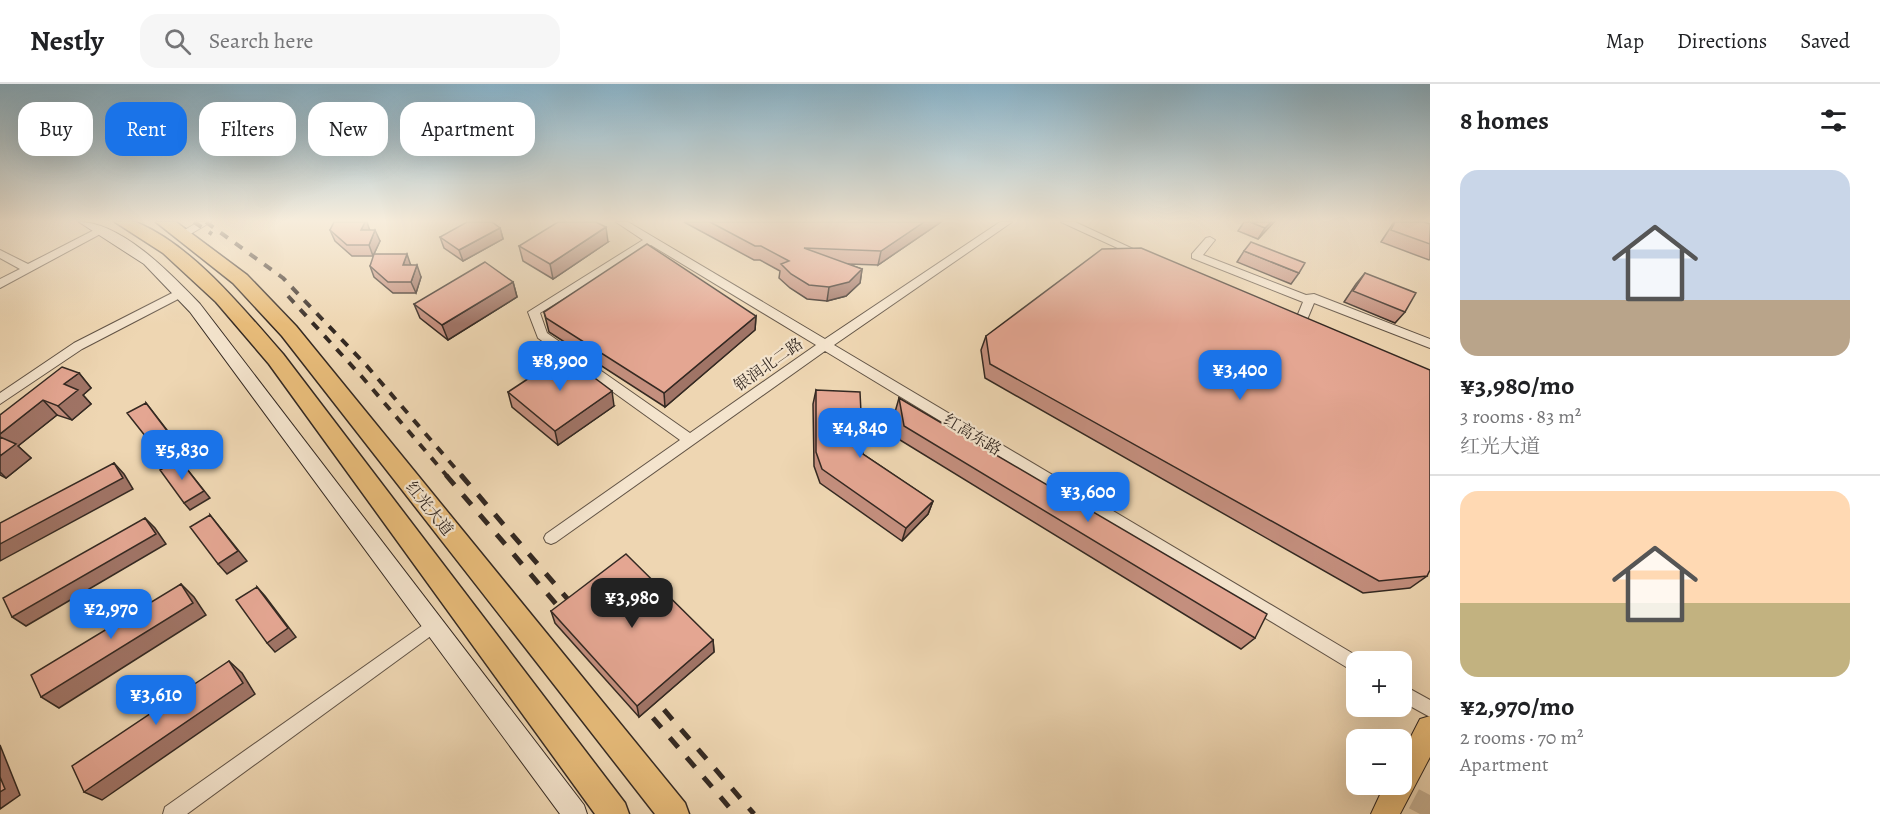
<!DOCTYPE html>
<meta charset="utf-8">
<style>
:root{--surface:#fff;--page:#f6f6f6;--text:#202124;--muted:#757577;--line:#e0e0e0;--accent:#1a73e8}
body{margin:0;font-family:Alegreya,"Noto Serif SC",serif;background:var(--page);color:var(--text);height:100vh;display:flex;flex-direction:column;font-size:22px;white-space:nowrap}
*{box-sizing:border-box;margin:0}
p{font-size:20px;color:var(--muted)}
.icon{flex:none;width:33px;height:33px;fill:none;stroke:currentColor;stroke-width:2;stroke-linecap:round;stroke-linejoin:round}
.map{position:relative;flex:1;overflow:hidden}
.sheet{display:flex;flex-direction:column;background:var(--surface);width:450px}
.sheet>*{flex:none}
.guide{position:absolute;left:18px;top:18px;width:570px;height:54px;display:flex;gap:12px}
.controls{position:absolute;left:1346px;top:567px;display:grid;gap:12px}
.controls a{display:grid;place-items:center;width:66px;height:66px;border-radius:12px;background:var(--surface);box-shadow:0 6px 24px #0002;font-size:30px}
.price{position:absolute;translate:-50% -51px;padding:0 14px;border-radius:12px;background:var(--accent);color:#fff;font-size:20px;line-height:39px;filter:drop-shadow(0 2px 3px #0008)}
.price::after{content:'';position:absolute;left:50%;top:36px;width:18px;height:14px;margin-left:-9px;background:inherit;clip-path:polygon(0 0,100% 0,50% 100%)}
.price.active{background:#222;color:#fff}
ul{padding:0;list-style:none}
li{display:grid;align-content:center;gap:12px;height:318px;padding:0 30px}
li+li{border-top:2px solid var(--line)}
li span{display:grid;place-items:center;height:186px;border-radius:18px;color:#555}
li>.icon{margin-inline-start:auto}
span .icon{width:108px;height:108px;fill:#fffc;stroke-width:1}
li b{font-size:26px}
h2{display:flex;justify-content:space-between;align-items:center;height:72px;padding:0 30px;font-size:26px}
.pill{padding:0 21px;border-radius:18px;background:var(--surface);box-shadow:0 6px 24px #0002;font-size:21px;line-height:54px}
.pill.active{background:var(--accent);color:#fff}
header{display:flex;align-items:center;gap:36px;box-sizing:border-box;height:84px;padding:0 30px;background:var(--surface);border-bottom:2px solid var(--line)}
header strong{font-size:28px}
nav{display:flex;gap:33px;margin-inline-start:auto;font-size:21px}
.search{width:420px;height:54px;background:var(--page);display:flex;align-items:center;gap:15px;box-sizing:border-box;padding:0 21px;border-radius:18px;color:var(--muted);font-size:22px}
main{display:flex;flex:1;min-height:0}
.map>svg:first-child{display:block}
</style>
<header>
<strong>Nestly</strong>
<div class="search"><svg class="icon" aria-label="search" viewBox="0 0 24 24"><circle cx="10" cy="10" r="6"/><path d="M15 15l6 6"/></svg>Search here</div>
<nav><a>Map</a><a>Directions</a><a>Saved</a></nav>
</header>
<main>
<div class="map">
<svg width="1430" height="730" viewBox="0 0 1430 730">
<rect width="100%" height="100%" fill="#eed6b2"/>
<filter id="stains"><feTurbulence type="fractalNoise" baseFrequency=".00333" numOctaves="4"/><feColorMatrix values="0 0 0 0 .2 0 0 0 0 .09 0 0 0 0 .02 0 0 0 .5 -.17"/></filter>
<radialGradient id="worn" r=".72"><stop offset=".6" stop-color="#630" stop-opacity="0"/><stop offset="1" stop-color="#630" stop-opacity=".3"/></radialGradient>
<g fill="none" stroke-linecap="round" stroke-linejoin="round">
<path stroke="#c9b395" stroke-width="25" stroke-dasharray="25 13" stroke-linecap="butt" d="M1420,730L1430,711"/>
<defs>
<path id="minor" d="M198,138H211L187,152H179L178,150Z
M616,138H628L825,255L1000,138H1012L834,261L1362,575L1363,578H1356V589L825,267L556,458L551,460L546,458L544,454L546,450L680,356L538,254L528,228L643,156ZM651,161L816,261L690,349L547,249L540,229Z
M1061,138H1075L1146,171L1141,174L1137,173Z
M100,143L105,146L104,148L0,204V195L20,185L0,174V166L28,180Z
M1210,153L1215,156L1203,171L1306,211L1314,210L1430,255V264L1314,219L1304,243H1296L1294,240L1303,218L1192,174V170L1206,154Z
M180,205L186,209L184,212L82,265L0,320V309L74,259Z
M433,534L439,536L441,541L439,546L187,730H163L165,723Z
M1401,600L1430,616V633L1401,617Z"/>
<path id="secondary" d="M79,138C122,138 172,191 200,220L584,721L587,730H560L190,228L144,180Z"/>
<path id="primary" d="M1430,632V673L1400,730H1371L1385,700H1401V672L1420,635Z"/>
<path id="trunk" d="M115,138C122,138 132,136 138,139C194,163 244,226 283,270L625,719L629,730H595L269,280L216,218L163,169Z
M156,138H176L247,191L296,242L685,719L689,730H655L282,252L233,199Z"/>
</defs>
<use href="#minor" stroke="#625446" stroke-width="2"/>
<use href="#secondary" stroke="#342922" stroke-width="2"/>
<use href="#primary" stroke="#342922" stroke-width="2"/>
<use href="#trunk" stroke="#342922" stroke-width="3"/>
<use href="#minor" fill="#f4e4cd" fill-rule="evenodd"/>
<use href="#secondary" fill="#f4e4cd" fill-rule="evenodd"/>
<use href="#primary" fill="#e7bb79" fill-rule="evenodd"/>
<use href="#trunk" fill="#e7bb79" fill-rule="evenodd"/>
<path stroke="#342922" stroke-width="4" stroke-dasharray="9 9" stroke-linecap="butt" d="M194,138L212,150
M206,138L283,194L366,281L462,392
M288,212L363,294L447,392"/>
<path stroke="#342922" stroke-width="5" stroke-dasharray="13 13" stroke-linecap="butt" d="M446,391L568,534
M461,391L578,527
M647,606L754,730
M636,614L735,730"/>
</g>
<path fill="#c48f7e" stroke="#342922" stroke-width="1.5" d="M684,138H941L878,181L848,180L862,185L860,199L846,212L827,217L807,215L790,204L779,194L780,187L760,176H754Z
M1244,138H1274L1258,155L1238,147Z
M1394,138H1424L1430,140V175L1429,176L1381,158Z
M500,144L503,155L463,177L444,164L440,153Z
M330,146H370L380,157L373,172H352L335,157Z
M608,158L553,195L523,177L519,162Z
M1244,167L1299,189L1291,200L1237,178Z
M411,181L421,193L416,209H393L374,193L370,182Z
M1365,189L1405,228L1395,239L1344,218L1356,200Z
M513,198L517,213L448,256L420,234L414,220Z
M544,228L756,232L755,246L665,323L549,248Z
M986,252L1427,492L1410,504L1363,509L985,294L981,266Z
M79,289L91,304L83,311L91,320L72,336L57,331L18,362L31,374L6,394L0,391V331Z
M816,306L863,370L933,417L928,430L902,457L820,399L814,382L813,320Z
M508,308L614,322L558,361L512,323Z
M899,314L1255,554L1241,565L900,356L895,328Z
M551,527L713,556L714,568L639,633L555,539Z"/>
<path fill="#a07466" stroke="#342922" stroke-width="1.5" d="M365,138H367L370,147L361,146Z
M924,138H941L878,181L881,167Z
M1271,138H1274L1258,155L1265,144Z
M606,143L608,158L553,195L550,180Z
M500,144L503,155L463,177L459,166Z
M375,146L380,157L373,172L369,161Z
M407,170L411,182L403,181Z
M417,181L421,193L416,209L411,198Z
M862,185L860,199L846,212L827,217L829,203Z
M513,198L517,213L448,256L442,241Z
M756,232L755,246L665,323L664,309Z
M79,289L91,304L83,311L91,320L72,336L58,322L64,300Z
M612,307L614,322L558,361L555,347Z
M43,316L57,331L18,362L31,374L6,394L0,388V350Z
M146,319L174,355L156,365L150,358Z
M179,375L210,414L190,426L184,419Z
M114,379L124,390L133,405L0,477V460Z
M933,417L928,430L902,457L906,444Z
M210,431L247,477L227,490L218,480Z
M145,434L155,444L166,460L26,542L12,533Z
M181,500L194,513L206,531L59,624L41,613Z
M257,503L265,512L296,553L275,568L267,559Z
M713,556L714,568L639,633L637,622Z
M229,577L242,589L255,610L102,716L84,708Z
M0,661L20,711L0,725Z"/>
<path fill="#e4a692" stroke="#342922" stroke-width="1.5" d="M334,138H365L361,146H375L369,161H347L330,146Z
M467,138H492L500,144L459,166L440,153Z
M558,138H596L606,143L550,180L519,162Z
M710,138H924L881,167L804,164L862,185L849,198L829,203L809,201L791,190L781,180L789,177L761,162H755Z
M1250,138H1271L1265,144Z
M1395,138H1424L1430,140V160L1391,146Z
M1251,158L1305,179L1299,189L1244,167Z
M647,160L756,232L664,309L546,234L544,228Z
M1141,164L1430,286V486L1427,492L1379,497L990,280L986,252L1102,165Z
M374,170H407L403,181H417L411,198H388L370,182Z
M485,178L513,198L442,241L414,220Z
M1365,189L1416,209L1405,228L1353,207Z
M564,271L612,307L555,347L508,308Z
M62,283L79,289L64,300L78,306L58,322L43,316L0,350V331Z
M816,306L860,308L863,370L933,417L906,444L822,385L816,368Z
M899,314L1267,530L1255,554L904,342Z
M146,319L168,348L150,358L127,329Z
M0,353L16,360L0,372Z
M179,375L204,407L184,419L160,386Z
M114,379L123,394L0,460V439Z
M210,431L238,467L218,480L190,443Z
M145,434L156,450L12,533L3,514Z
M626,470L713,556L637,622L551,527Z
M181,500L193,519L41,613L31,591Z
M257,503L288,544L267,559L236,516Z
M229,577L243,599L84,708L72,682Z
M0,693L5,705L0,708Z"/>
<linearGradient id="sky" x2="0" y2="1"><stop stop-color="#89b6ce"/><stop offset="0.57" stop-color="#f7eddc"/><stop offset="1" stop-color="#f7eddc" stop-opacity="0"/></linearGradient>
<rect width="1430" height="240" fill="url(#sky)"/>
<g text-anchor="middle" stroke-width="4.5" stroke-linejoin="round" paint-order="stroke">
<g font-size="16" fill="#342922" stroke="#f4e4cd">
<text transform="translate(768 280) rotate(-35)" y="6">银润北二路</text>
<text transform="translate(973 350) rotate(31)" y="6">红高东路</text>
<text transform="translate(430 424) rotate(51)" y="6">红光大道</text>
</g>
</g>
<rect width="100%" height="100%" filter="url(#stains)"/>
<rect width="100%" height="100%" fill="url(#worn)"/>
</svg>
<div class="controls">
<a>+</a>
<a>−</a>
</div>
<b class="price" style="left:560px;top:308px">¥8,900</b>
<b class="price" style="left:1240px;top:317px">¥3,400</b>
<b class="price" style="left:860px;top:375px">¥4,840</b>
<b class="price" style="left:182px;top:397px">¥5,830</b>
<b class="price" style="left:1088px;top:439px">¥3,600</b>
<b class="price active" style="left:632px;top:545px">¥3,980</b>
<b class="price" style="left:111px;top:556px">¥2,970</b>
<b class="price" style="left:156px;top:642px">¥3,610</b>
<div class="guide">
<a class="pill">Buy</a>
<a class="pill active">Rent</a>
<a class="pill">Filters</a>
<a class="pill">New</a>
<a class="pill">Apartment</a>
</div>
</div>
<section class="sheet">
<h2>8 homes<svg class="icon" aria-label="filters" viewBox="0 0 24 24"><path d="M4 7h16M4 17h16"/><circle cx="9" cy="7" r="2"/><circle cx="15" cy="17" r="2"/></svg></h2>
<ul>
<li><span style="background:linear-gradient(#c9d6e8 70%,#b9a48a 0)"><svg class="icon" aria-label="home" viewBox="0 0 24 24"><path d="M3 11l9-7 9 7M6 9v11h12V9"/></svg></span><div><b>¥3,980/mo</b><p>3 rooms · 83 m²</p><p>红光大道</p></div></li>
<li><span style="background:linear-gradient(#ffd9b3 60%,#c2b280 0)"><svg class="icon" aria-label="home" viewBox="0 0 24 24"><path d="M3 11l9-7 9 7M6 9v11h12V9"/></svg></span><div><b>¥2,970/mo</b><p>2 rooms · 70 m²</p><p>Apartment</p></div></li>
</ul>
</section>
</main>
